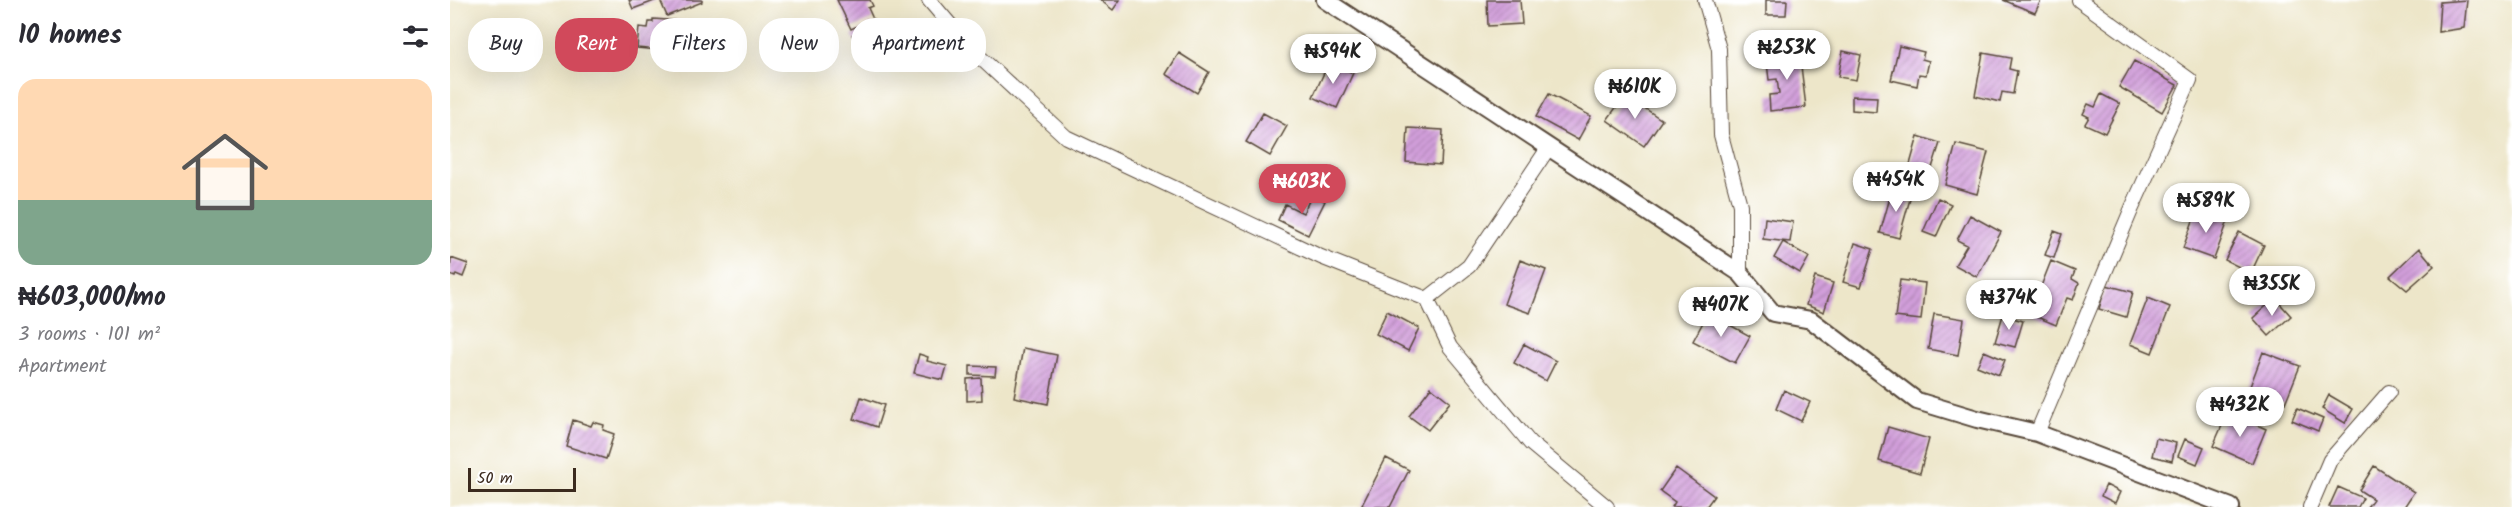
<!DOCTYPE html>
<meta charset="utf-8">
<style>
:root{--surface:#fff;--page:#f2f2f3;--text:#2b2b33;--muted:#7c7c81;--line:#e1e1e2;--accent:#d1495b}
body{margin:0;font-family:Kalam,sans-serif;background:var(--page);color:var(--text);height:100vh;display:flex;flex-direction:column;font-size:22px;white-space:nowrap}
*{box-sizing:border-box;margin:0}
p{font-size:20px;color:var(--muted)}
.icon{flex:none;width:33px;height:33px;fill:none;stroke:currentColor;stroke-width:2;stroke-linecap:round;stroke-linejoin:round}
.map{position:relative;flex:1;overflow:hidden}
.side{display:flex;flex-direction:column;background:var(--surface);width:450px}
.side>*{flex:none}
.guide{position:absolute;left:18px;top:18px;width:570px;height:54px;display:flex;gap:12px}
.scale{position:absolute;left:18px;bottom:15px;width:108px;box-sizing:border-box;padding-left:6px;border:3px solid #3b2a1e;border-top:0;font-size:16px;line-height:21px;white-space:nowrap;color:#3b2a1e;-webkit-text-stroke:4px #fff;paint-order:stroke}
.price{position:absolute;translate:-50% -51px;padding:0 14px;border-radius:21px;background:#fff;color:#222;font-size:20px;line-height:39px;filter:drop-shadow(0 2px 3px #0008)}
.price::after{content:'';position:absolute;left:50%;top:36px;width:18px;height:14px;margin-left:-9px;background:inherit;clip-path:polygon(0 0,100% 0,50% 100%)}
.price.on{background:var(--accent);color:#fff}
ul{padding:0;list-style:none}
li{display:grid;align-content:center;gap:12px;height:318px;padding:0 18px}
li+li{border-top:2px solid var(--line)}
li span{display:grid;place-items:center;height:186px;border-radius:18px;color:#555}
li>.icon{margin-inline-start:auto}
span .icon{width:108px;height:108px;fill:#fffc;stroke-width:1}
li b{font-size:26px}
h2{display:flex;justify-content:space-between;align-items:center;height:72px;padding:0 18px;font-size:26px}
.tag{padding:0 21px;border-radius:24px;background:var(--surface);box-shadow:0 6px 24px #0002;font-size:21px;line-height:54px}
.tag.on{background:var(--accent);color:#fff}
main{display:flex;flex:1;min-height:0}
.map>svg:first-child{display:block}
</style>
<main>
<section class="side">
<h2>10 homes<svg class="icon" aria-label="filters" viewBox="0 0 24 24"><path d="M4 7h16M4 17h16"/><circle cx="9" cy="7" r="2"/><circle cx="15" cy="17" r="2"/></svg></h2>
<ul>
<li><span style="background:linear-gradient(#ffd9b3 65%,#7fa58c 0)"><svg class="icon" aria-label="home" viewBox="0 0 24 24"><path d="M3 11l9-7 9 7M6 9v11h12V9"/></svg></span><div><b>₦603,000/mo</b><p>3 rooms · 101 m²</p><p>Apartment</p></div></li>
</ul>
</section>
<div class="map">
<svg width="2062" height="507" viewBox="0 0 2062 507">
<defs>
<pattern id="building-hatch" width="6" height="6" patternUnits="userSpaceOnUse" patternTransform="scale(1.5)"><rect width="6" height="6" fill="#d29fdb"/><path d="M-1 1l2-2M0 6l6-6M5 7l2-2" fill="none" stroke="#ac82b1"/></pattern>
</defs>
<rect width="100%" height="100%" fill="#fff"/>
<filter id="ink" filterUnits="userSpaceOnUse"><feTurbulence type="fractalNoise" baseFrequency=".0167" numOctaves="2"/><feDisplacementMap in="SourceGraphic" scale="12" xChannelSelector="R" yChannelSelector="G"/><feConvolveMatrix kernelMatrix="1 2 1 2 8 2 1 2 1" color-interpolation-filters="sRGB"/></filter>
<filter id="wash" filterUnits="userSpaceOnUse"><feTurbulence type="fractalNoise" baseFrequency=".008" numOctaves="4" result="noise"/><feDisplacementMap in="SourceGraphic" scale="24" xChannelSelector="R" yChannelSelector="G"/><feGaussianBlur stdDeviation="1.35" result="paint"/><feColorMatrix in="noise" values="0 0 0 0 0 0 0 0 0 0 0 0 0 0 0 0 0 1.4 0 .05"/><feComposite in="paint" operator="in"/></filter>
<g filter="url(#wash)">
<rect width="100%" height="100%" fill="#ede6c9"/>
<g id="blocks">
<path fill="url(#building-hatch)" d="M179,0H207L183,9Z
M210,0H252V2L217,16Z
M387,0H420L423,6L418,8L423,19L401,29Z
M650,0H670L663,10Z
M1037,0H1070L1072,24L1038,26Z
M1316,0H1337L1336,15H1316Z
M1553,0H1591L1585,13Z
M2017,0L2014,28L1988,32L1990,2Z
M203,19L245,22L243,46L219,43V51L187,48L189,27L198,28L199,22H203Z
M422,23L429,34L435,31L449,53L445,55L446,58L424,71L402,35Z
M1449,46L1474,52L1472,59L1479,61L1476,75L1469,74L1467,86L1441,80Z
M1349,50L1356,107L1320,111L1319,95L1329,94L1327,79L1319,80L1317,63L1324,62L1323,53Z
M1393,51L1411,55L1406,80L1388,77Z
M729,53L759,72L747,93L716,74Z
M1533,53L1561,58L1559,69L1567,71L1563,94L1552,92L1550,102L1525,96Z
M1684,61L1727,85L1712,112L1669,87Z
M879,62L903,73L887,108L863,97Z
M1099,94L1141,116L1128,140L1086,117Z
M1651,94L1670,104L1655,133L1635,124L1639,117L1633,114L1638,104L1645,107Z
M1175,95L1212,120L1194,146L1157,120Z
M1402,96L1427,97L1426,112L1402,110Z
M813,113L837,126L820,156L796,142Z
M958,128L993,130L991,165L956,162Z
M1468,136L1490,143L1480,174L1459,168Z
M1506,144L1538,152L1527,194L1495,185Z
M1443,187L1462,192L1449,238L1430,233Z
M862,195L875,201L858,235L828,220L835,204L853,213Z
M1488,198L1501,204L1486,237L1473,232Z
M1747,210L1778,221L1764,259L1733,248Z
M1520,215L1551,232L1527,277L1505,265L1517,245L1507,240Z
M1315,218L1343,222L1340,242L1313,239Z
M1604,231L1612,234L1604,258L1595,255Z
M1789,232L1814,245L1801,273L1775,260Z
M1333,242L1359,257L1350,273L1324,258Z
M1405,243L1423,249L1411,287L1393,282Z
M1969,248L1984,266L1957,290L1940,276Z
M1,258L18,264L13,277L6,274L5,277L0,275Z
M1070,260L1096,270L1080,313L1054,304Z
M1601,261L1625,271L1622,279L1629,283L1623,300L1617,298L1606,325L1580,314Z
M1832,273L1842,284L1829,294L1820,283Z
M1365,277L1383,283L1374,312L1356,305Z
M1450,280L1475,283L1471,320L1445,317Z
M1656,285L1683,292L1676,317L1649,309Z
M1698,298L1720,307L1702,353L1680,344Z
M1825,298L1841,316L1819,336L1803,318Z
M937,311L969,328L958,351L926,334Z
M1258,313L1300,336L1285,363L1243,341Z
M1484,314L1514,319L1508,355L1478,349Z
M1553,315L1573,321L1565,347L1545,342Z
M1074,344L1106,361L1096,381L1064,363Z
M573,348L607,355L598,404L564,397Z
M1534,351L1555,360L1549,375L1527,366Z
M1813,352L1850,366L1835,403L1799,389Z
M469,354L478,357L477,361L497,366L493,380L464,373Z
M520,366L546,367L545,376L520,375Z
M531,378L532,400L517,401V379Z
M981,387L1000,402L978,430L959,416Z
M1334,390L1360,402L1351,421L1326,409Z
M1879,395L1903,409L1895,423L1872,409Z
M411,397L434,405L427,427L404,419Z
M1847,408L1873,419L1868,431L1842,420Z
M1778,412L1816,429L1802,463L1763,446Z
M123,420L141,426L143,422L154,425L153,430L164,434L156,459L116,446Z
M1438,427L1479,439L1470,473L1429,461Z
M1706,438L1726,443L1722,461L1702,456Z
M1735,439L1754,447L1747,464L1728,456Z
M936,458L959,470L940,507H916L912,505Z
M1924,466L1964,492L1954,507H1917L1923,499L1909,490Z
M1226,468L1264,496L1256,507H1222L1225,502L1210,491Z
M1656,485L1670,492L1665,503L1651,496Z
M1888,487L1913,498L1908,507H1879Z"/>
</g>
</g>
<g filter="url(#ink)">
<use href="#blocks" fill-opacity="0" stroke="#564638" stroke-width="1.5"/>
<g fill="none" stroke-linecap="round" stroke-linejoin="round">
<defs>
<path id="minor" d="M479,0L520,48L616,137L871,257L977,299L1019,266L1099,147
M1255,0L1269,49L1271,135L1290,205V273
M977,299L1000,347L1080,443L1157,507
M1587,433L1682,208L1740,80L1629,0
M1860,507L1880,460L1939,392"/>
<path id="tertiary" d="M875,0L1290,273L1323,313L1361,320L1467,401L1527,419L1587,433L1781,507"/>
</defs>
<use href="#minor" stroke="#564638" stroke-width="16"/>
<use href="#tertiary" stroke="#564638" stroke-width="20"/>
<use href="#minor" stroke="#fff" stroke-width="14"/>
<use href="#tertiary" stroke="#fff" stroke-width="16"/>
</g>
</g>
</svg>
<div class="scale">50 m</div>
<b class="price" style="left:1337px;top:81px">₦253K</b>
<b class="price" style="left:883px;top:85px">₦594K</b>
<b class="price" style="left:1185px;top:120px">₦610K</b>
<b class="price" style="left:1446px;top:213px">₦454K</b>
<b class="price on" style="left:852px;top:215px">₦603K</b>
<b class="price" style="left:1756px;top:234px">₦589K</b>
<b class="price" style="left:1822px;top:317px">₦355K</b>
<b class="price" style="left:1559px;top:331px">₦374K</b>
<b class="price" style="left:1271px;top:338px">₦407K</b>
<b class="price" style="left:1790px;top:438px">₦432K</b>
<div class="guide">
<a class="tag">Buy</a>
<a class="tag on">Rent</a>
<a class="tag">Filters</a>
<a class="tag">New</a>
<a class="tag">Apartment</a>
</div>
</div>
</main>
